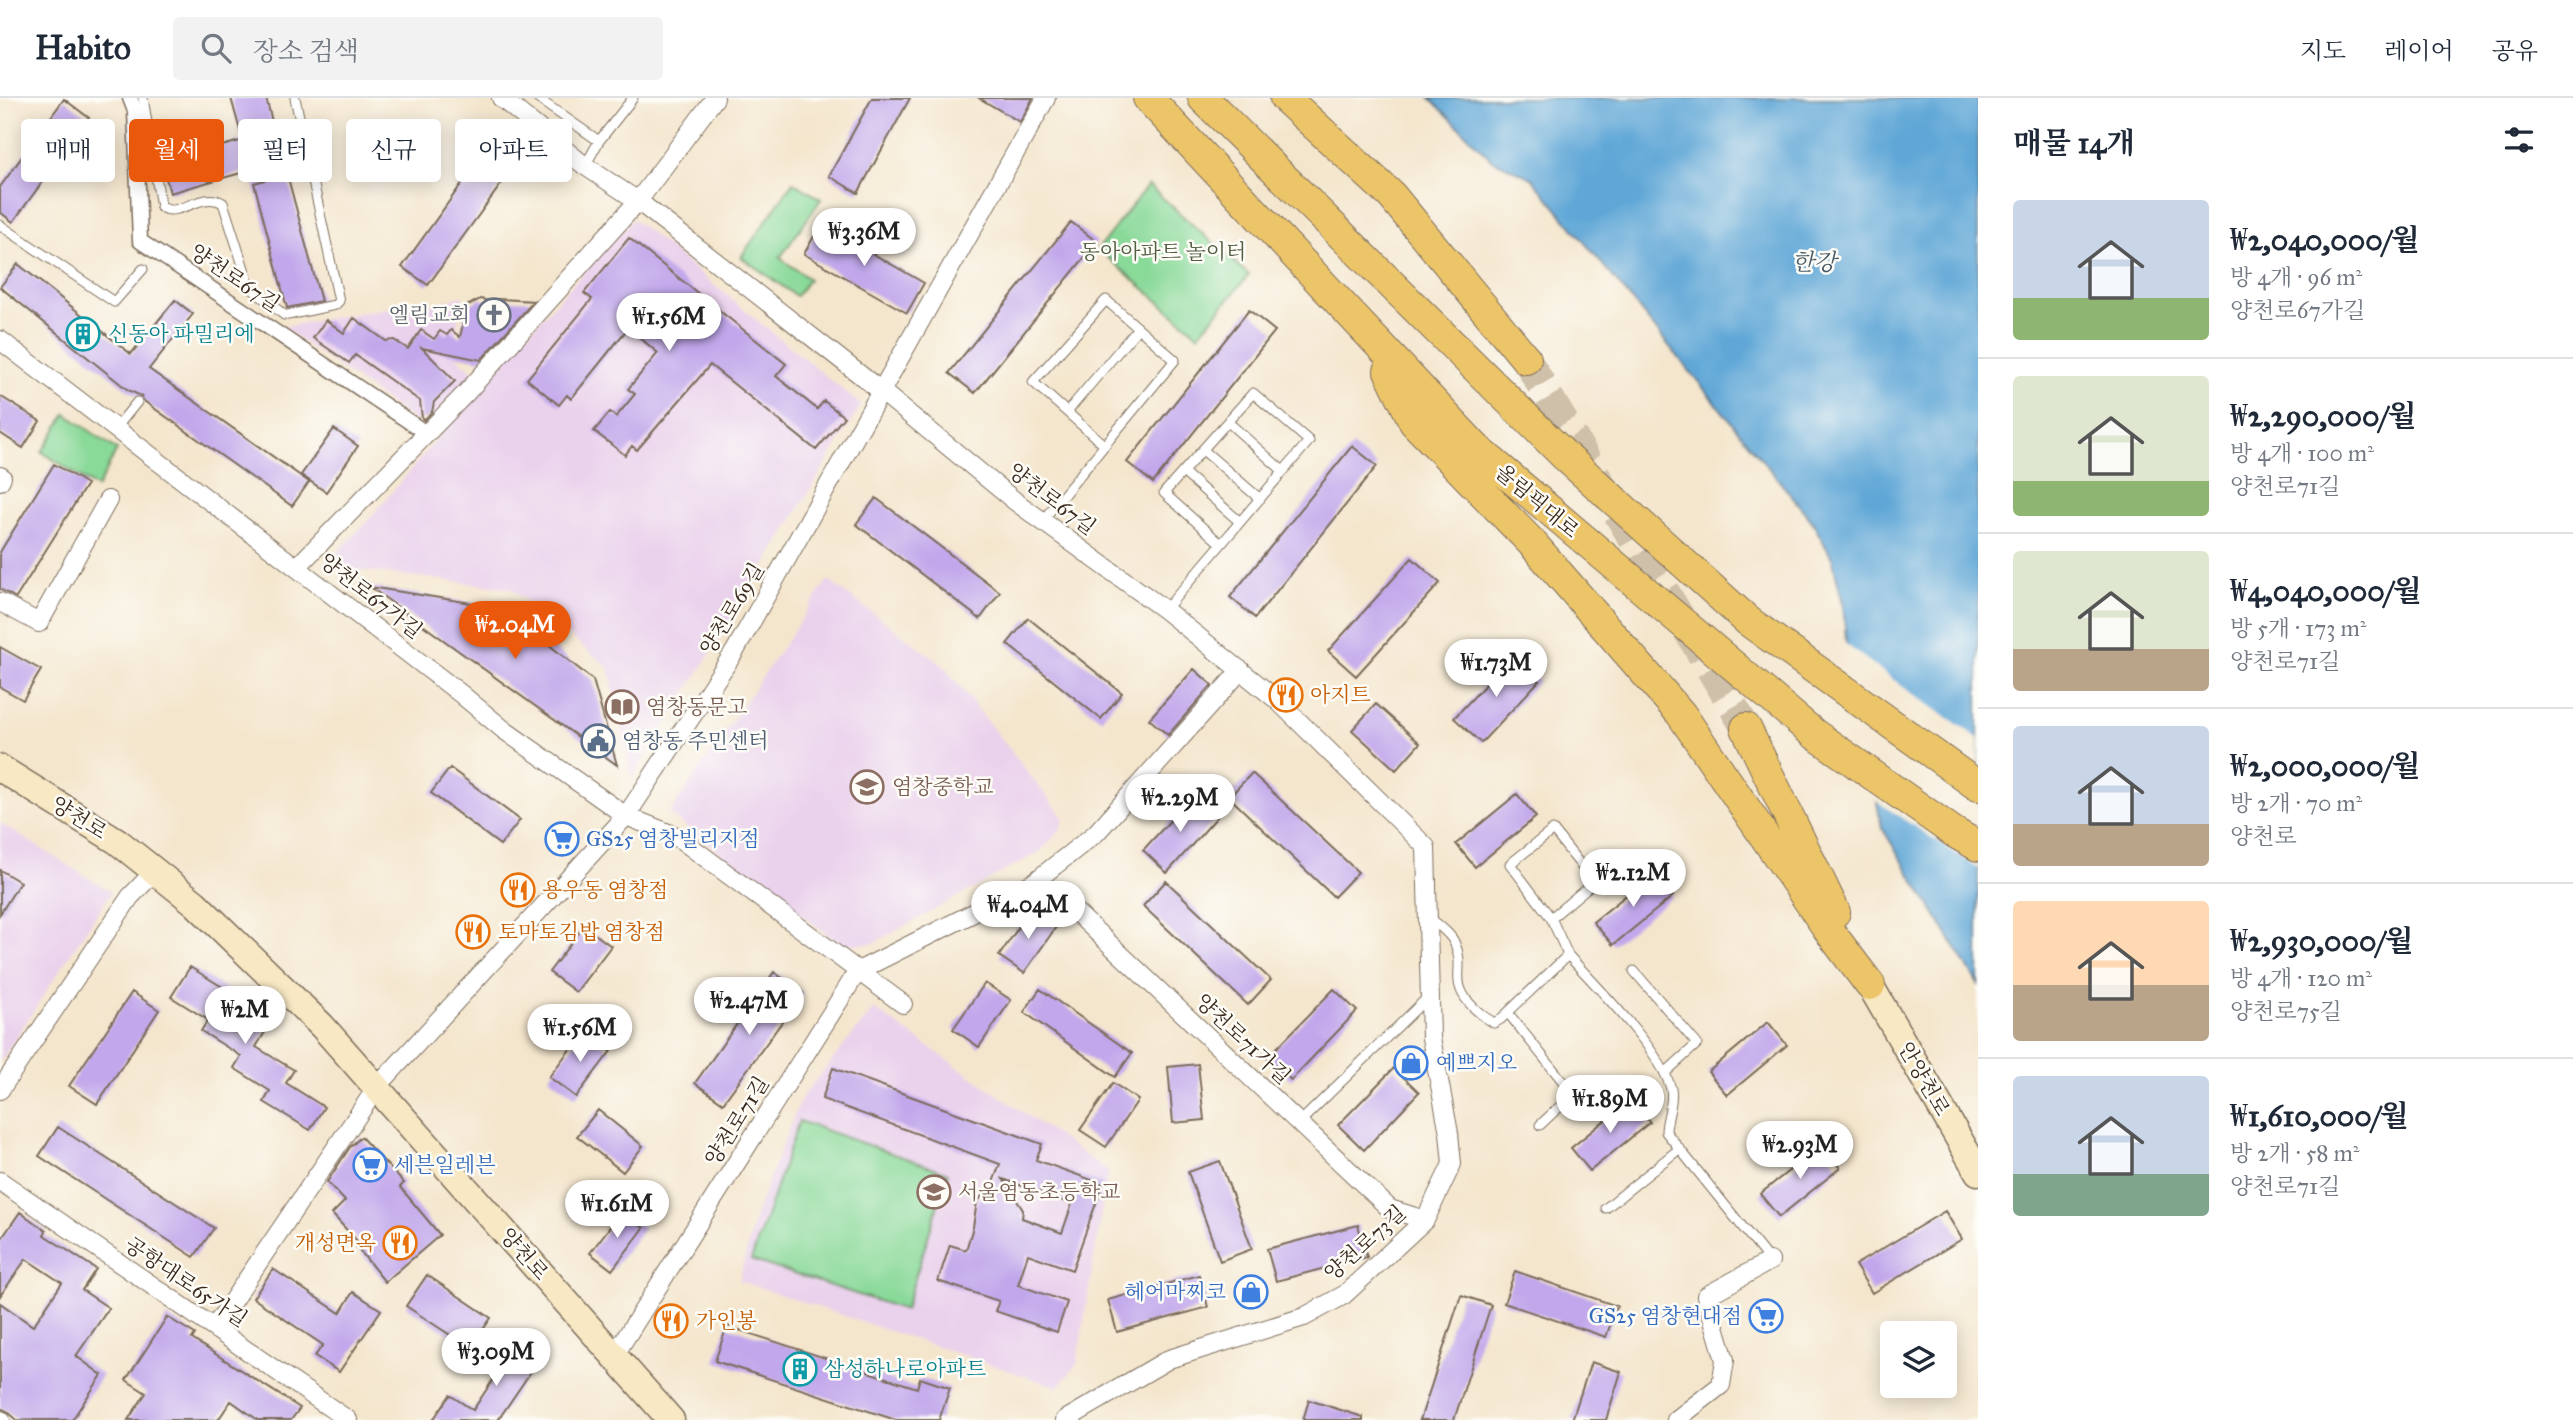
<!DOCTYPE html>
<html lang="ko">
<meta charset="utf-8">
<style>
:root{--surface:#fff;--page:#f2f2f3;--text:#1f2937;--muted:#747a83;--line:#e0e1e3;--accent:#ea580c}
body{margin:0;font-family:"IM FELL Great Primer","Noto Serif KR",serif;background:var(--page);color:var(--text);height:100vh;display:flex;flex-direction:column;font-size:26px;white-space:nowrap}
*{box-sizing:border-box;margin:0}
p{font-size:23px;color:var(--muted)}
.icon{flex:none;width:38px;height:38px;fill:none;stroke:currentColor;stroke-width:2;stroke-linecap:round;stroke-linejoin:round}
.map{position:relative;flex:1;overflow:hidden}
.side{display:flex;flex-direction:column;background:var(--surface);width:595px}
.side>*{flex:none}
.top-card{position:absolute;left:21px;top:21px;width:665px;height:63px;display:flex;gap:14px}
.tools{position:absolute;left:1880px;top:1223px;display:grid;gap:14px}
.tools a{display:grid;place-items:center;width:77px;height:77px;border-radius:7px;background:var(--surface);box-shadow:0 4px 18px #0003;font-size:35px}
.price{position:absolute;translate:-50% -60px;padding:0 16px;border-radius:24px;background:#fff;color:#222;font-size:23px;line-height:46px;filter:drop-shadow(0 2px 4px #0008)}
.price::after{content:'';position:absolute;left:50%;top:42px;width:21px;height:16px;margin-left:-10px;background:inherit;clip-path:polygon(0 0,100% 0,50% 100%)}
.price.current{background:var(--accent);color:#fff}
ul{padding:0;list-style:none}
li{display:flex;align-items:center;gap:21px;height:175px;padding:0 35px}
li+li{border-top:2px solid var(--line)}
li span{display:grid;place-items:center;flex:none;width:196px;height:140px;border-radius:7px;color:#555}
li>.icon{margin-inline-start:auto}
span .icon{width:84px;height:84px;fill:#fffc;stroke-width:1}
li b{font-size:30px}
h2{display:flex;justify-content:space-between;align-items:center;height:84px;padding:0 35px;font-size:30px}
.tag{padding:0 24px;border-radius:7px;background:var(--surface);box-shadow:0 4px 18px #0003;font-size:24px;line-height:63px}
.tag.current{background:var(--accent);color:#fff}
header{display:flex;align-items:center;gap:42px;box-sizing:border-box;height:98px;padding:0 35px;background:var(--surface);border-bottom:2px solid var(--line)}
header strong{font-size:33px}
nav{display:flex;gap:38px;margin-inline-start:auto;font-size:24px}
.search{width:490px;height:63px;background:var(--page);display:flex;align-items:center;gap:18px;box-sizing:border-box;padding:0 24px;border-radius:7px;color:var(--muted);font-size:26px}
main{display:flex;flex:1;min-height:0}
.map>svg:first-child{display:block}
</style>
<header>
<strong>Habito</strong>
<div class="search"><svg class="icon" aria-label="search" viewBox="0 0 24 24"><circle cx="10" cy="10" r="6"/><path d="M15 15l6 6"/></svg>장소 검색</div>
<nav><a>지도</a><a>레이어</a><a>공유</a></nav>
</header>
<main>
<div class="map">
<svg width="1978" height="1322" viewBox="0 0 1978 1322">
<rect width="100%" height="100%" fill="#fdfcf7"/>
<filter id="ink" filterUnits="userSpaceOnUse"><feTurbulence type="fractalNoise" baseFrequency=".0143" numOctaves="2"/><feDisplacementMap in="SourceGraphic" scale="14" xChannelSelector="R" yChannelSelector="G"/><feConvolveMatrix kernelMatrix="1 2 1 2 8 2 1 2 1" color-interpolation-filters="sRGB"/></filter>
<filter id="wash" filterUnits="userSpaceOnUse"><feTurbulence type="fractalNoise" baseFrequency=".00686" numOctaves="4" result="noise"/><feDisplacementMap in="SourceGraphic" scale="28" xChannelSelector="R" yChannelSelector="G"/><feGaussianBlur stdDeviation="1.57" result="paint"/><feColorMatrix in="noise" values="0 0 0 0 0 0 0 0 0 0 0 0 0 0 0 0 0 1.4 0 .05"/><feComposite in="paint" operator="in"/></filter>
<g filter="url(#wash)">
<rect width="100%" height="100%" fill="#f4e6cd"/>
<path fill="#ead1ec" d="M633,121L861,307L760,476L632,681L609,570L510,490L324,468L365,426L498,268Z
M463,198L452,254L475,275L438,316L415,323L282,229L399,208L419,210Z
M828,482L942,566L1064,720L1061,731L1041,753L872,846H840L669,716Z
M0,725L111,794L0,964Z
M874,911L1108,1073L1077,1266L1058,1289L739,1183L756,1115L801,1000Z"/>
<path fill="#89d999" stroke="#62825c" stroke-width="2" d="M793,84L821,101L780,160L809,181L796,198L741,159Z
M1148,87L1249,177L1198,237L1098,151Z
M66,316L117,352L97,390L42,354Z
M799,1023L948,1075L905,1212L751,1162Z"/>
<path fill="#61a7d7" stroke="#4e687a" stroke-width="2" d="M1430,0H1978V886L1882,730L1847,556L1843,506L1832,460L1812,423L1532,80L1492,62Z"/>
<path fill="#f4e6cd" d="M1843,544L1910,594L1978,640V770L1873,701Z"/>
<g id="blocks">
<path fill="#c1a7eb" fill-rule="evenodd" d="M231,0H266L273,27L241,36Z
M872,0H910L858,95L829,78Z
M979,0H1033L1020,24Z
M64,1L89,20L13,124L0,114V89Z
M247,41L255,71L170,95L162,65Z
M481,59L507,78L428,187L402,169Z
M287,76L321,203L287,210L254,85Z
M1071,124L1097,144L975,295L949,275Z
M821,126L924,185L907,215L804,156Z
M629,140L786,266L776,278L817,311L824,303L844,319L816,352L710,267L637,352L632,348L625,357L594,333L610,314L616,319L635,296L628,291L658,255L628,230L571,301L567,297L559,307L527,281L592,201L584,195Z
M18,166L131,256L175,202L193,216L149,271L309,384L292,408L144,303L141,298L128,292L0,189Z
M480,201L498,205V201L534,203L481,262L422,250L455,283L434,304L432,314L424,322L422,320L420,303L355,257L349,265L313,240L326,222L344,235L354,220L386,243L394,242L408,251L421,232L434,241L440,233L447,237L451,232L460,239L467,208Z
M1249,212L1275,233L1153,385L1127,364Z
M0,298L40,323L23,350L0,335Z
M334,331L358,348L326,394L301,377Z
M1352,348L1377,368L1255,520L1230,499Z
M54,366L87,386L16,500L0,491V454Z
M876,400L1000,494L980,521L856,426Z
M1412,460L1440,485L1356,578L1328,553Z
M370,489L503,510L593,582L617,667Z
M1028,520L1122,595L1101,621L1007,546Z
M0,549L41,572L23,602L0,589Z
M1512,558L1539,583L1481,645L1454,620Z
M1194,571L1212,587L1168,637L1149,621Z
M1376,606L1420,645L1396,672L1352,632Z
M450,670L520,722L500,747L431,695Z
M1252,675L1358,774L1334,799L1229,699Z
M1517,696L1536,719L1475,769L1456,746Z
M1193,698L1217,719L1167,775L1143,752Z
M0,772L20,784L0,816Z
M1654,775L1673,798L1613,847L1593,824Z
M1166,783L1271,882L1248,907L1143,808Z
M1031,811L1056,829L1024,875L999,858Z
M584,828L611,848L576,894L549,874Z
M190,869L237,898L228,911L265,934L256,949L294,972L286,985L324,1009L310,1032L264,1004L270,993L234,970L241,958L201,933L208,922L171,899Z
M774,874L803,895L723,1005L695,985Z
M985,885L1011,902L979,949L953,931Z
M1040,891L1132,955L1115,979L1024,914Z
M1334,891L1357,913L1291,982L1267,960Z
M132,894L159,912L97,1006L69,988Z
M1768,924L1787,947L1727,997L1708,974Z
M584,933L611,953L576,999L549,979Z
M1198,966L1204,1022L1173,1025L1168,969Z
M833,970L1042,1046L1036,1062L1103,1086L1072,1172L1028,1156L1018,1187L1067,1204L1057,1234L995,1213L999,1203L938,1183L950,1147L966,1152L973,1129L977,1104L992,1087L1000,1066L822,1001ZM1003,1081L1072,1106L1062,1135L1022,1120L1023,1112Z
M1394,970L1419,994L1364,1052L1338,1027Z
M1113,985L1138,1002L1106,1049L1080,1032Z
M1631,1001L1650,1024L1590,1073L1571,1050Z
M598,1012L643,1048L623,1074L577,1038Z
M58,1029L214,1130L194,1159L39,1058Z
M361,1039L404,1085L400,1089L440,1137L385,1184L356,1148L359,1145L332,1116L345,1103L327,1084L350,1049Z
M1821,1047L1840,1070L1779,1119L1760,1096Z
M1220,1063L1252,1151L1220,1163L1188,1074Z
M622,1113L644,1130L612,1172L590,1155Z
M1945,1113L1962,1141L1872,1195L1855,1167Z
M20,1114L46,1133L44,1137L96,1171L82,1192L109,1210L76,1258L102,1277L72,1322H17L7,1313L0,1310V1205L33,1228L62,1185L26,1161L0,1198V1143Z
M1358,1127L1367,1159L1276,1183L1267,1151Z
M273,1171L340,1215L353,1194L381,1212L339,1274L315,1258L323,1247L253,1200Z
M1515,1173L1617,1208L1606,1239L1504,1205Z
M427,1177L491,1220L470,1250L406,1208Z
M1199,1177L1208,1209L1117,1234L1108,1202Z
M1461,1197L1491,1207L1454,1322H1420Z
M167,1219L195,1236L192,1241L300,1310L291,1322H258L231,1303L218,1322H128L146,1295L126,1282Z
M727,1228L917,1290L920,1280L950,1290L939,1322H896L715,1263Z
M520,1241L543,1256L498,1322H433L450,1297L473,1312Z
M1591,1264L1621,1274L1606,1322H1572Z
M1309,1302L1363,1319V1322H1303Z"/>
</g>
</g>
<g filter="url(#ink)">
<use href="#blocks" fill-opacity="0" stroke="#7c6c5b" stroke-width="2"/>
<g fill="none" stroke-linecap="round" stroke-linejoin="round">
<path stroke="#cfc0aa" stroke-width="30" stroke-dasharray="30 15" stroke-linecap="butt" d="M1526,261L1746,630"/>
<defs>
<path id="service" d="M143,0L161,109C178,121 202,92 223,105L250,189L284,217H288L335,207L339,203L295,0
M537,0L599,43L633,0
M585,68L599,43
M0,127L114,204L143,171
M1067,314L1138,230
M1228,324L1283,373
M116,330L137,304
M1203,352L1260,401
M1183,374L1240,424
M1042,423L1175,262L1106,202L1033,284L1104,347
M1165,512L1309,343L1253,295L1164,395L1221,446
M1428,818C1436,826 1451,835 1455,846C1463,864 1456,876 1460,889C1464,904 1482,918 1494,925L1501,921L1568,857C1596,888 1661,952 1671,991C1674,1005 1666,1020 1666,1034L1770,1163
M1551,820L1594,784L1553,732L1510,766L1551,820L1568,857
M1634,873L1697,946L1665,975
M1508,915L1573,996L1540,1027
M1299,1025L1428,899
M1606,1110L1679,1051"/>
<path id="pedestrian" d="M130,0L135,13L140,143L426,335"/>
<path id="minor" d="M501,0L585,68L638,103L881,293L1016,404L1165,512L1277,602L1426,749L1431,940L1449,1035L1452,1066L1425,1122L1344,1197L1304,1219L1169,1261L1065,1322
M0,242L461,596L504,632L626,718L676,738L903,906
M0,378L2,379L0,383
M297,469L467,294L638,103L715,0
M0,504L39,525L108,402
M1033,785L1062,801L1390,1111L1425,1122
M0,992L130,799L155,773
M0,1083L348,1322
M214,1230L377,989L626,718L735,553L1046,0
M614,1258L858,873L1033,785L1096,735L1241,572
M0,1322H1
M1676,1322L1721,1287L1725,1262L1706,1198L1770,1163"/>
<path id="secondary" d="M0,670L117,743L195,805L322,928L671,1322
M1870,887L1978,1074"/>
<path id="trunk" d="M1148,0L1476,350L1813,635L1955,735L1978,748
M1203,0L1565,358L1748,523L1978,688
M1285,0L1391,97L1526,261
M1389,273L1414,324L1532,445L1681,616L1830,834L1870,887
M1746,630L1835,814"/>
</defs>
<use href="#service" stroke="#7c6c5b" stroke-width="11"/>
<use href="#pedestrian" stroke="#7c6c5b" stroke-width="17"/>
<use href="#minor" stroke="#7c6c5b" stroke-width="20"/>
<use href="#secondary" stroke="#7c6c5b" stroke-width="29"/>
<use href="#trunk" stroke="#7c6c5b" stroke-width="32"/>
<use href="#service" stroke="#fff" stroke-width="9"/>
<use href="#pedestrian" stroke="#fff" stroke-width="14"/>
<use href="#minor" stroke="#fff" stroke-width="18"/>
<use href="#secondary" stroke="#f8e8c3" stroke-width="26"/>
<use href="#trunk" stroke="#edc569" stroke-width="30"/>
</g>
</g>
<defs>
<symbol id="church-ring" viewBox="-11 -11 22 22"><circle r="9.5" fill="#fdfcf7" stroke="#6b7280" stroke-width="1.5"/><path d="M-1.2-6h2.4v3.5h3.3v2.4h-3.3V6h-2.4V-.1h-3.3v-2.4h3.3Z" fill="#6b7280"/></symbol>
<symbol id="building-ring" viewBox="-11 -11 22 22"><circle r="9.5" fill="#fdfcf7" stroke="#0f9aa8" stroke-width="1.5"/><path d="M-4-6H4V6H1V3H-1V6H-4ZM-2.5-4.3h1.7v1.8h-1.7ZM.8-4.3h1.7v1.8H.8ZM-2.5-1h1.7V.8h-1.7ZM.8-1h1.7V.8H.8Z" fill="#0f9aa8"/></symbol>
<symbol id="restaurant-ring" viewBox="-11 -11 22 22"><circle r="9.5" fill="#fdfcf7" stroke="#e8710a" stroke-width="1.5"/><path d="M-5-6h1v4h1v-4h1v4h1v-4h1v5L-1.5 .5V6h-2V.5L-5-1ZM5-6V6H3V1.5H1.5Q1.5-4 5-6Z" fill="#e8710a"/></symbol>
<symbol id="library-ring" viewBox="-11 -11 22 22"><circle r="9.5" fill="#fdfcf7" stroke="#8d6e63" stroke-width="1.5"/><path d="M-6-4Q-3-5.5-.7-3.5V5Q-3 3-6 4ZM6-4Q3-5.5 .7-3.5V5Q3 3 6 4Z" fill="#8d6e63"/></symbol>
<symbol id="civic-ring" viewBox="-11 -11 22 22"><circle r="9.5" fill="#fdfcf7" stroke="#5c6f8a" stroke-width="1.5"/><path d="M-.6-6.5H3V-4.5H.6V-3L4-1V1h2V6H-6V1h2V-1L-.6-3ZM-1.2 2.5V6h2.4V2.5Z" fill="#5c6f8a"/></symbol>
<symbol id="school-ring" viewBox="-11 -11 22 22"><circle r="9.5" fill="#fdfcf7" stroke="#8d6e63" stroke-width="1.5"/><path d="M0-5L7-2L0 1L-7-2ZM-4 1L0 2.5L4 1V4Q0 6-4 4Z" fill="#8d6e63"/></symbol>
<symbol id="supermarket-ring" viewBox="-11 -11 22 22"><circle r="9.5" fill="#fdfcf7" stroke="#3f7fe0" stroke-width="1.5"/><path d="M-6-5.5h2.5l.6 2H6L4.5 2H-2.5L-4.4-4H-6ZM-1.5 3.2a1.3 1.3 0 1 0 .1 0ZM3 3.2a1.3 1.3 0 1 0 .1 0Z" fill="#3f7fe0"/></symbol>
<symbol id="shop-ring" viewBox="-11 -11 22 22"><circle r="9.5" fill="#fdfcf7" stroke="#3f7fe0" stroke-width="1.5"/><path d="M-5-2.5h2.3a2.7 3.5 0 0 1 5.4 0H5L5.5 6h-11ZM-1.5-2.5h3a1.5 2.3 0 0 0-3 0Z" fill="#3f7fe0"/></symbol>
</defs>
<g fill-rule="evenodd">
<use href="#church-ring" x="475" y="198" width="38" height="38"/>
<use href="#building-ring" x="64" y="217" width="38" height="38"/>
<use href="#restaurant-ring" x="1267" y="578" width="38" height="38"/>
<use href="#library-ring" x="603" y="590" width="38" height="38"/>
<use href="#civic-ring" x="579" y="624" width="38" height="38"/>
<use href="#school-ring" x="848" y="670" width="38" height="38"/>
<use href="#supermarket-ring" x="543" y="722" width="38" height="38"/>
<use href="#restaurant-ring" x="499" y="773" width="38" height="38"/>
<use href="#restaurant-ring" x="454" y="815" width="38" height="38"/>
<use href="#shop-ring" x="1392" y="946" width="38" height="38"/>
<use href="#supermarket-ring" x="351" y="1048" width="38" height="38"/>
<use href="#school-ring" x="915" y="1075" width="38" height="38"/>
<use href="#restaurant-ring" x="381" y="1126" width="38" height="38"/>
<use href="#shop-ring" x="1232" y="1175" width="38" height="38"/>
<use href="#supermarket-ring" x="1747" y="1199" width="38" height="38"/>
<use href="#restaurant-ring" x="652" y="1204" width="38" height="38"/>
<use href="#building-ring" x="781" y="1252" width="38" height="38"/>
</g>
<g text-anchor="middle" stroke-width="5" stroke-linejoin="round" paint-order="stroke">
<g font-size="21" fill="#525f43" stroke="#fdfcf7">
<text x="1163" y="161">동아아파트 놀이터</text>
</g>
<g font-size="21" fill="#3b2a1e" stroke="#fdfcf7">
<text transform="translate(235 180) rotate(34)" y="7">양천로67길</text>
<text transform="translate(1052 401) rotate(37)" y="7">양천로67길</text>
<text transform="translate(1537 403) rotate(40)" y="7">올림픽대로</text>
<text transform="translate(371 498) rotate(38)" y="7">양천로67가길</text>
<text transform="translate(732 511) rotate(-59)" y="7">양천로69길</text>
<text transform="translate(79 720) rotate(32)" y="7">양천로</text>
<text transform="translate(1243 941) rotate(43)" y="7">양천로71가길</text>
<text transform="translate(1924 981) rotate(60)" y="7">안양천로</text>
<text transform="translate(737 1023) rotate(-58)" y="7">양천로71길</text>
<text transform="translate(1365 1145) rotate(-42)" y="7">양천로73길</text>
<text transform="translate(524 1156) rotate(49)" y="7">양천로</text>
<text transform="translate(186 1184) rotate(34)" y="7">공항대로65가길</text>
</g>
<g font-size="21" fill="#5b616d" stroke="#fdfcf7" text-anchor="end">
<text x="470" y="224">엘림교회</text>
</g>
<g font-size="21" fill="#0d838f" stroke="#fdfcf7" text-anchor="start">
<text x="108" y="243">신동아 파밀리에</text>
<text x="824" y="1278">삼성하나로아파트</text>
</g>
<g font-size="21" fill="#c56008" stroke="#fdfcf7" text-anchor="start">
<text x="1310" y="604">아지트</text>
<text x="542" y="799">용우동 염창점</text>
<text x="498" y="841">토마토김밥 염창점</text>
<text x="376" y="1152" text-anchor="end">개성면옥</text>
<text x="696" y="1230">가인봉</text>
</g>
<g font-size="21" fill="#785e54" stroke="#fdfcf7" text-anchor="start">
<text x="646" y="616">염창동문고</text>
<text x="892" y="696">염창중학교</text>
<text x="958" y="1101">서울염동초등학교</text>
</g>
<g font-size="21" fill="#4e5e75" stroke="#fdfcf7" text-anchor="start">
<text x="622" y="650">염창동 주민센터</text>
</g>
<g font-size="21" fill="#366cbe" stroke="#fdfcf7" text-anchor="start">
<text x="586" y="748">GS25 염창빌리지점</text>
<text x="1436" y="972">예쁘지오</text>
<text x="394" y="1074">세븐일레븐</text>
<text x="1226" y="1201" text-anchor="end">헤어마찌코</text>
<text x="1742" y="1225" text-anchor="end">GS25 염창현대점</text>
</g>
<g font-size="23" font-style="italic" fill="#4a5c68" stroke="#fdfcf7">
<text x="1814" y="172">한강</text>
</g>
</g>
</svg>
<div class="tools">
<a><svg class="icon" aria-label="layers" viewBox="0 0 24 24"><path d="M12 4l9 5-9 5-9-5zM3 14l9 5 9-5"/></svg></a>
</div>
<b class="price" style="left:864px;top:170px">₩3.36M</b>
<b class="price" style="left:669px;top:255px">₩1.56M</b>
<b class="price current" style="left:515px;top:563px">₩2.04M</b>
<b class="price" style="left:1496px;top:601px">₩1.73M</b>
<b class="price" style="left:1180px;top:736px">₩2.29M</b>
<b class="price" style="left:1633px;top:811px">₩2.12M</b>
<b class="price" style="left:1028px;top:843px">₩4.04M</b>
<b class="price" style="left:749px;top:939px">₩2.47M</b>
<b class="price" style="left:245px;top:948px">₩2M</b>
<b class="price" style="left:580px;top:966px">₩1.56M</b>
<b class="price" style="left:1610px;top:1037px">₩1.89M</b>
<b class="price" style="left:1800px;top:1083px">₩2.93M</b>
<b class="price" style="left:617px;top:1142px">₩1.61M</b>
<b class="price" style="left:496px;top:1290px">₩3.09M</b>
<div class="top-card">
<a class="tag">매매</a>
<a class="tag current">월세</a>
<a class="tag">필터</a>
<a class="tag">신규</a>
<a class="tag">아파트</a>
</div>
</div>
<section class="side">
<h2>매물 14개<svg class="icon" aria-label="filters" viewBox="0 0 24 24"><path d="M4 7h16M4 17h16"/><circle cx="9" cy="7" r="2"/><circle cx="15" cy="17" r="2"/></svg></h2>
<ul>
<li><span style="background:linear-gradient(#c9d6e8 70%,#8fb573 0)"><svg class="icon" aria-label="home" viewBox="0 0 24 24"><path d="M3 11l9-7 9 7M6 9v11h12V9"/></svg></span><div><b>₩2,040,000/월</b><p>방 4개 · 96 m²</p><p>양천로67가길</p></div></li>
<li><span style="background:linear-gradient(#dfe7d0 75%,#8fb573 0)"><svg class="icon" aria-label="home" viewBox="0 0 24 24"><path d="M3 11l9-7 9 7M6 9v11h12V9"/></svg></span><div><b>₩2,290,000/월</b><p>방 4개 · 100 m²</p><p>양천로71길</p></div></li>
<li><span style="background:linear-gradient(#dfe7d0 70%,#b9a48a 0)"><svg class="icon" aria-label="home" viewBox="0 0 24 24"><path d="M3 11l9-7 9 7M6 9v11h12V9"/></svg></span><div><b>₩4,040,000/월</b><p>방 5개 · 173 m²</p><p>양천로71길</p></div></li>
<li><span style="background:linear-gradient(#c9d6e8 70%,#b9a48a 0)"><svg class="icon" aria-label="home" viewBox="0 0 24 24"><path d="M3 11l9-7 9 7M6 9v11h12V9"/></svg></span><div><b>₩2,000,000/월</b><p>방 2개 · 70 m²</p><p>양천로</p></div></li>
<li><span style="background:linear-gradient(#ffd9b3 60%,#b9a48a 0)"><svg class="icon" aria-label="home" viewBox="0 0 24 24"><path d="M3 11l9-7 9 7M6 9v11h12V9"/></svg></span><div><b>₩2,930,000/월</b><p>방 4개 · 120 m²</p><p>양천로75길</p></div></li>
<li><span style="background:linear-gradient(#c9d6e8 70%,#7fa58c 0)"><svg class="icon" aria-label="home" viewBox="0 0 24 24"><path d="M3 11l9-7 9 7M6 9v11h12V9"/></svg></span><div><b>₩1,610,000/월</b><p>방 2개 · 58 m²</p><p>양천로71길</p></div></li>
</ul>
</section>
</main>
